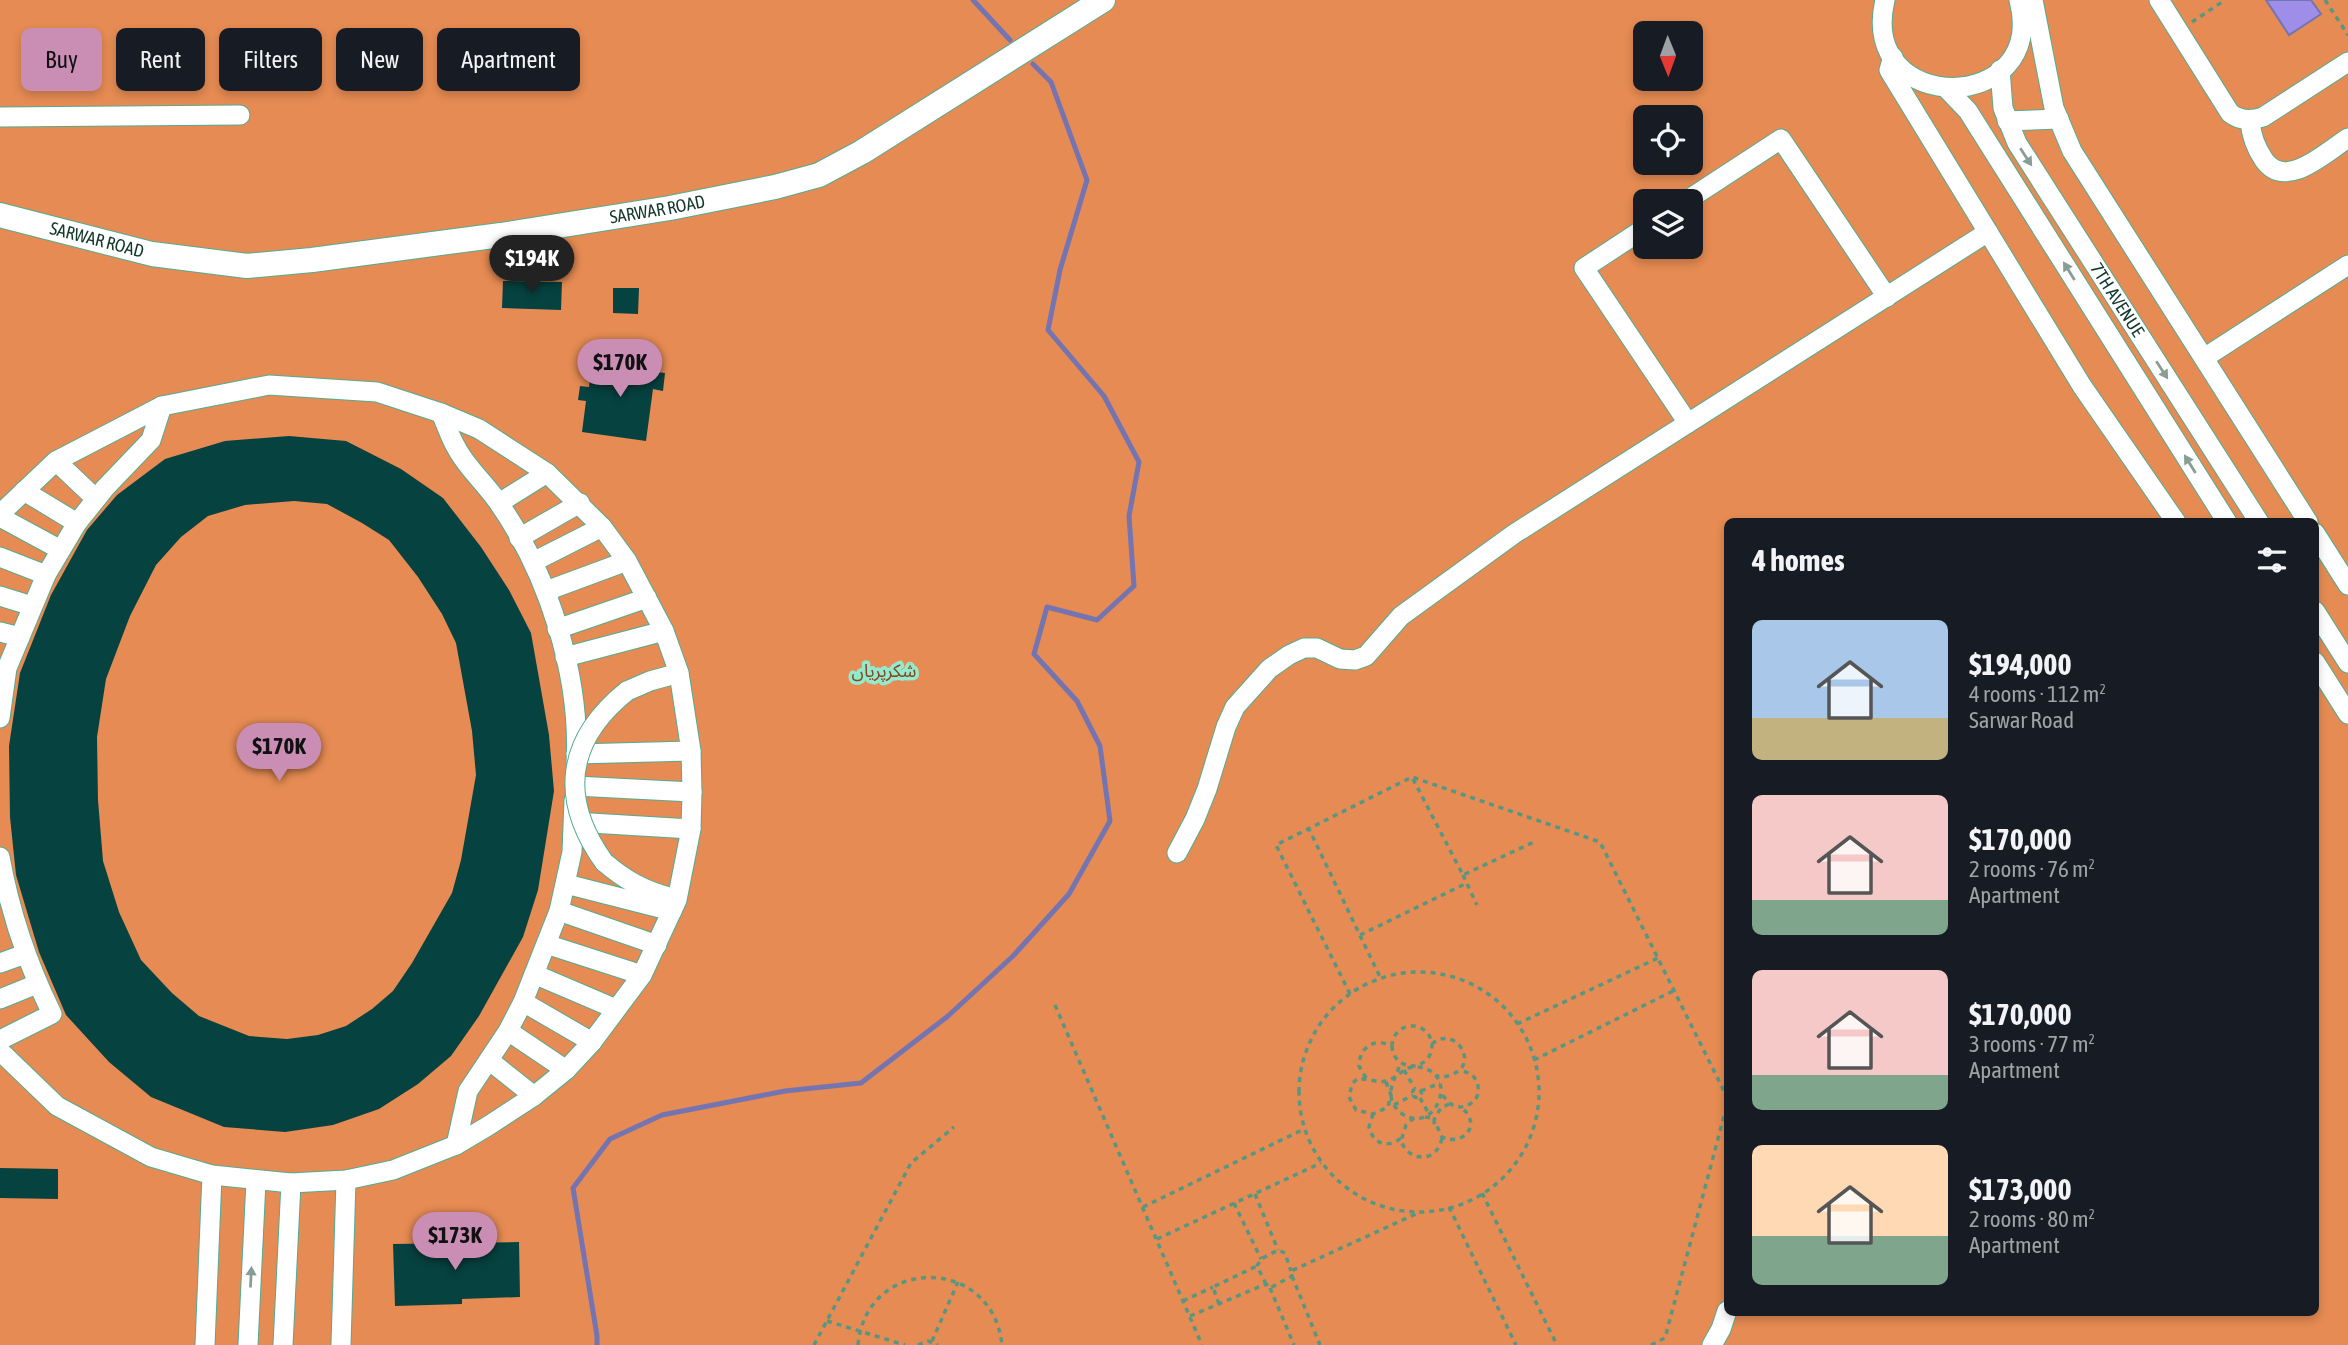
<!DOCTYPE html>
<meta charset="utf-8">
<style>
:root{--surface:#171b24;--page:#242831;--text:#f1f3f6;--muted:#9ea1a6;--accent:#ca8eb5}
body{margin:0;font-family:"Asap Condensed","Noto Sans Arabic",sans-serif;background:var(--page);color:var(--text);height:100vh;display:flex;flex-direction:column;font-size:26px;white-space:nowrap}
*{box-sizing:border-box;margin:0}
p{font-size:23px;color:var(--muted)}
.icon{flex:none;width:38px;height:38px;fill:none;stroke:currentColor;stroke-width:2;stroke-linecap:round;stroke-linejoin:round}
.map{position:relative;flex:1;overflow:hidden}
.details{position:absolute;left:1724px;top:518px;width:595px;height:798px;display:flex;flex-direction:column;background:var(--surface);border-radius:10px;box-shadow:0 4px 10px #0003}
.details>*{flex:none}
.guide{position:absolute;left:21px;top:28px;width:665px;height:63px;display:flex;gap:14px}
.needle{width:46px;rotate:179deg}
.fabs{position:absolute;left:1633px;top:21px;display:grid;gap:14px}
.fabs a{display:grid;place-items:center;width:70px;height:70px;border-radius:10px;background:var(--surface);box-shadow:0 4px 10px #0003;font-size:35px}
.price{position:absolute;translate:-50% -60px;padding:0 16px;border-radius:24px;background:var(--accent);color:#111;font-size:23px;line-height:46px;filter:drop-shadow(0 2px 4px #0008)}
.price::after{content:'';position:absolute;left:50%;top:42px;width:21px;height:16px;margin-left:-10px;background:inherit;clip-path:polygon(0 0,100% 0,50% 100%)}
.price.selected{background:#222;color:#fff}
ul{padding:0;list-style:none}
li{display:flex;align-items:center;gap:21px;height:175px;padding:0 28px}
li span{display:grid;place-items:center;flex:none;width:196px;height:140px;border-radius:10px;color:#555}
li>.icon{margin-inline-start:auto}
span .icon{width:84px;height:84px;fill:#fffc;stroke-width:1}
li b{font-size:30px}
h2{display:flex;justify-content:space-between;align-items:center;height:84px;padding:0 28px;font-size:30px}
.chip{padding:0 24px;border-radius:10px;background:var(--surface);box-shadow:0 4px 10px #0003;font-size:24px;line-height:63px}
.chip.selected{background:var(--accent);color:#111}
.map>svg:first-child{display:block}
</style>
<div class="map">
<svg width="2348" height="1345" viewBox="0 0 2348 1345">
<rect width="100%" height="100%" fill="#93eacd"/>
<path fill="#e68b53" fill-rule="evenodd" d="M0,0H2348V1345H0ZM1645,33H1690V79H1645ZM1645,117H1690V163H1645ZM1645,201H1690V247H1645ZM1727,522H2315V1312H1727Z"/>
<path fill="#9e8ee9" stroke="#7474b1" stroke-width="2" d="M2266,0H2311L2321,14L2289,35Z"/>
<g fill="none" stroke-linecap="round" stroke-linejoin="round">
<path stroke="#7474b1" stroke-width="5" d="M973,0L1010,40
M597,1345V1336L573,1188L610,1139L662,1115L785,1091L861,1083L948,1016L1013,956L1069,894L1110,821L1100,746L1077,701L1034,654L1047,607L1097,620L1134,586L1129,516L1139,462L1104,396L1048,330L1060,270L1087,180L1051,82L1033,64"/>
</g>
<path fill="#064240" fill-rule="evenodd" d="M503,281L562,282L561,310L502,308Z
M613,288H639L638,314L613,313Z
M592,359L657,367L656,372L665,373L663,391L653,389L646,441L582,432L586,401L578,400L580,386L589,387Z
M289,436L346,441L401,469L443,498L481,547L509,590L531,633L549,735L554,791L538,890L523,937L479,1016L451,1056L418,1084L379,1109L333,1125L285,1132L224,1127L151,1097L109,1062L66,1015L39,952L16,875L10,817L9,746L20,673L51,595L87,530L117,495L165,459L225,441ZM294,501L327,504L362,523L389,540L418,577L442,614L456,643L472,731L476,775L461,860L452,893L412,963L393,991L372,1009L346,1026L318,1035L287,1039L249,1036L199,1016L172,993L141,960L119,912L103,861L98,800L97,737L106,679L130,616L156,565L181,537L208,516L245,505Z
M0,1168L58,1169V1199L0,1198Z
M519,1242L520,1297L462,1299V1304L395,1306L393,1244Z"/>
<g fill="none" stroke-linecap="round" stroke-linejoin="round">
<defs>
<g id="minor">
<path d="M1885,0C1857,117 2049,116 2019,0"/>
<path d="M2033,0L2054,108L2072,151L2308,522"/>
<path d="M2159,0L2230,113C2240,121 2251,121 2263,117L2348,62"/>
<path d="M1893,57L1889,70L2082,386L2176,522"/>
<path id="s1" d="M2000,70L2003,108L2017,143L2259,522"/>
<path d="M1947,89L1968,111L2227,522"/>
<path d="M0,117L240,115"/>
<path d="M2250,120C2251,135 2255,147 2264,160C2286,191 2326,152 2348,138"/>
<path d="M2007,121L2059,119"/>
<path d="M1686,201L1781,139L1887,297"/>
<path d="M1645,228L1584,268L1688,423"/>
<path d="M2204,358L2348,265"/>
<path d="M441,413C446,424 450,437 456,447C466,467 485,483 498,502C548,573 581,676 576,763"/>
<path d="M56,461L96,499"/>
<path d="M24,491L77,523"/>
<path d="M499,503L547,473"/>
<path d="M0,514L56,461L162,406L269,385L377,392L441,413L479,429L547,473L602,527L627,561L664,631L679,673L691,751L692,792L691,829L677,900L642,975L592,1042L566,1070L534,1096L488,1126L456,1145L393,1170L346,1180L291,1183L212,1175L151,1157L57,1106L0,1051"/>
<path d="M0,517L59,549"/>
<path d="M2315,533L2348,585"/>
<path d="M519,538L580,503"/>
<path d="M0,557L46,575"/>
<path d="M533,562L602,527"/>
<path d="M546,591L627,561"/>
<path d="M0,596L32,606"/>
<path d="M2315,611L2348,663"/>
<path d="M557,629L647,598"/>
<path d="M0,632L20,637"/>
<path d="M565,657L664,631"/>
<path d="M2315,662L2348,714"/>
<path d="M627,691L650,681L679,673"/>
<path d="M0,718L7,668L46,575L77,523L105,488L151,440L162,406"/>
<path d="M576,754L691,751"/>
<path d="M575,786L692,792"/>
<path d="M574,822L691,829"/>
<path d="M1177,853L1195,819L1207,789L1226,727L1235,707L1269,669L1289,655L1304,648H1317L1340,659L1355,660L1366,656L1401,616L1514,534L1988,232"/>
<path d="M0,857C10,913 27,963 52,1014L0,1040"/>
<path d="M604,862C625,880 643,890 669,897"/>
<path d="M566,884L672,911"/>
<path d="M559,911L657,945"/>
<path d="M546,944L642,975"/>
<path d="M0,963L25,954"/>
<path d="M534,974L616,1009"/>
<path d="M0,999L37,984"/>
<path d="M523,1002L592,1042"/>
<path d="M508,1031L566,1070"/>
<path d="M490,1061L534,1096"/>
<path d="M456,1145L468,1091L508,1031L523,1002L559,911L572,852L574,800"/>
<path d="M205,1345L212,1175"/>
<path d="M248,1345L256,1181"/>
<path d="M283,1345L291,1183"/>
<path d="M341,1345L346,1180"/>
<path d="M1712,1345L1721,1329L1727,1311"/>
</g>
<g id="major">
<path id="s2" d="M0,215L152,254L247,266L312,260L501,235L670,208L775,187L819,175L862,152L1103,0"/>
</g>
</defs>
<use href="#minor" stroke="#54ab90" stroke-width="21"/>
<use href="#major" stroke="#54ab90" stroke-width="26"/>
<path stroke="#579782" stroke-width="3.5" stroke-dasharray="5 5" stroke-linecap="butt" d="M2325,0L2348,35
M2192,22L2225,0
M1413,779L1463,875L1536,841
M1308,827L1381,979
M1463,875L1477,905
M1360,935L1467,883
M1299 1092a120 120 0 1 1 240 0a120 120 0 1 1-240 0Z
M1350,994L1276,845L1412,777L1600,842L1727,1097
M1055,1005L1202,1345
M1517,1024L1658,958
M1392 1046a20 20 0 1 1 40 0a20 20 0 1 1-40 0Z
M1432,1044C1454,1024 1480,1063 1453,1074C1447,1077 1444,1077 1437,1076
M1534,1060L1673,991
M1404,1070L1415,1089
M1366,1078L1359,1066C1359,1048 1374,1037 1391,1046
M1386,1082L1391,1095L1388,1107L1373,1114L1356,1110L1349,1097L1352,1084L1357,1079C1367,1078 1381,1084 1389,1080C1400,1076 1405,1065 1418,1067C1462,1072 1435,1138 1401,1113C1395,1108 1391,1102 1391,1095C1390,1083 1398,1074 1400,1063
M1412.5 1093a4.5 4.5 0 1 1 9 0a4.5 4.5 0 1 1-9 0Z
M1421,1091L1440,1083
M1443,1095C1451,1110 1467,1111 1477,1097C1481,1084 1475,1072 1460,1071
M1420,1098L1429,1114
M1449,1104L1441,1108L1434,1120L1442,1137C1464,1147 1482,1124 1462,1108
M1394,1105L1413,1095
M1373,1114L1369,1127C1373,1144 1388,1149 1401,1138
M1425,1117L1431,1118L1435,1124
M1414,1118L1406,1125L1401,1141C1410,1164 1439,1162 1442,1137
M1482,1193L1557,1345
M1255,1194L1278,1250
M1234,1203L1261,1259
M1143,1207L1304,1129
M1449,1207L1516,1345
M1157,1239L1321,1163
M1292,1276L1320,1345
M1266,1284L1257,1266L1261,1259L1278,1250L1285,1253L1291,1271
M1270,1288L1294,1345
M1183,1301L1213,1287
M1219,1304L1213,1287L1257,1266
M1190,1316L1266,1284L1270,1288L1292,1276L1291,1271L1418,1213
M827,1321L905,1345
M932,1341L958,1282
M814,1345L911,1163L954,1127
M858,1345C866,1255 993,1255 1002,1345
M918,1345L928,1341L938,1345
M1651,1345L1665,1338L1727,1105"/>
<use href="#minor" stroke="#fff" stroke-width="19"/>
<use href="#major" stroke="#fff" stroke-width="24"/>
<defs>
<path id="minor-bridge" d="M604,862C559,799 566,740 627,691"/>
</defs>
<use href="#minor-bridge" stroke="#54ab90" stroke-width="21" stroke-linecap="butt"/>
<use href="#minor-bridge" stroke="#fff" stroke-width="19"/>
</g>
<defs><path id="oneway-solid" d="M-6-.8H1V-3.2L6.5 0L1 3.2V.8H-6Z" transform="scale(1.75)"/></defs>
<g fill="#899c96">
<use href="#oneway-solid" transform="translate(2026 157) rotate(57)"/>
<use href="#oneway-solid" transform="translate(2069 271) rotate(-122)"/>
<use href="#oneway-solid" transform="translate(2162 370) rotate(57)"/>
<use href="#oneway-solid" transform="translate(2190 464) rotate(-122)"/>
<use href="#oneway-solid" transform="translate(251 1277) rotate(-87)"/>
</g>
<g text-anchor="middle" stroke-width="7" stroke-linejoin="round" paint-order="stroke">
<g font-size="18" fill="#13382d" stroke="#93eacd">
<text dy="6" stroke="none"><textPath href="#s2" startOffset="667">SARWAR ROAD</textPath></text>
<text dy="6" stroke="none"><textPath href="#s2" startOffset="100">SARWAR ROAD</textPath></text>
<text dy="6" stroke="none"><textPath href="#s1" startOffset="262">7TH AVENUE</textPath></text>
</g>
<g font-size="18" fill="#82461f" stroke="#93eacd">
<text x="884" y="677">شکرپریاں</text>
</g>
</g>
</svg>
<div class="fabs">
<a><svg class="needle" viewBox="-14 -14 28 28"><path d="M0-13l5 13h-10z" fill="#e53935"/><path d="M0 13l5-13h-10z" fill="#9ea1a6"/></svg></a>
<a><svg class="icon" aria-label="locate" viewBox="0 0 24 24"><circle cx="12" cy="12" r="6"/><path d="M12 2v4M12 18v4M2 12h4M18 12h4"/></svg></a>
<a><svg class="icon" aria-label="layers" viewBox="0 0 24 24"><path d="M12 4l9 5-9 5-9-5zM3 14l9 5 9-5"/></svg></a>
</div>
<b class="price selected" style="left:532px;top:295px">$194K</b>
<b class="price" style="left:620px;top:399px">$170K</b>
<b class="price" style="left:279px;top:783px">$170K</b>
<b class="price" style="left:455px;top:1272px">$173K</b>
<div class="guide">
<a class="chip selected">Buy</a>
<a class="chip">Rent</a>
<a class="chip">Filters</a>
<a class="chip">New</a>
<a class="chip">Apartment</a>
</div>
<section class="details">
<h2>4 homes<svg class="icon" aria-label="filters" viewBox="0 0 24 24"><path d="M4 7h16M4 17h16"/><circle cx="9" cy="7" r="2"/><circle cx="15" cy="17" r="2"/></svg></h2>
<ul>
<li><span style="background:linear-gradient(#a9c7e8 70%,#c2b280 0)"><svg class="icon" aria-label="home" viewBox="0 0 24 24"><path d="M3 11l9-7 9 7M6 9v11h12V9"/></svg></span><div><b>$194,000</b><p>4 rooms · 112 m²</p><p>Sarwar Road</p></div></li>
<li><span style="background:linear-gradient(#f6c9c9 75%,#7fa58c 0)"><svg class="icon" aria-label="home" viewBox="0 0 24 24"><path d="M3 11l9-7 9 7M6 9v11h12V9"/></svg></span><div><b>$170,000</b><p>2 rooms · 76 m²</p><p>Apartment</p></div></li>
<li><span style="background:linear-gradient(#f6c9c9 75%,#7fa58c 0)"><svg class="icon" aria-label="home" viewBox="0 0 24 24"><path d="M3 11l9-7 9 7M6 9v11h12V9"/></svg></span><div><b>$170,000</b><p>3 rooms · 77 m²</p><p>Apartment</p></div></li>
<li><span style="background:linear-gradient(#ffd9b3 65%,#7fa58c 0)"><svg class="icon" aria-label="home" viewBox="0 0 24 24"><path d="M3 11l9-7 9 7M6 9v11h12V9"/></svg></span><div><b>$173,000</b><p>2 rooms · 80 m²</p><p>Apartment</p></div></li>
</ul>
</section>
</div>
